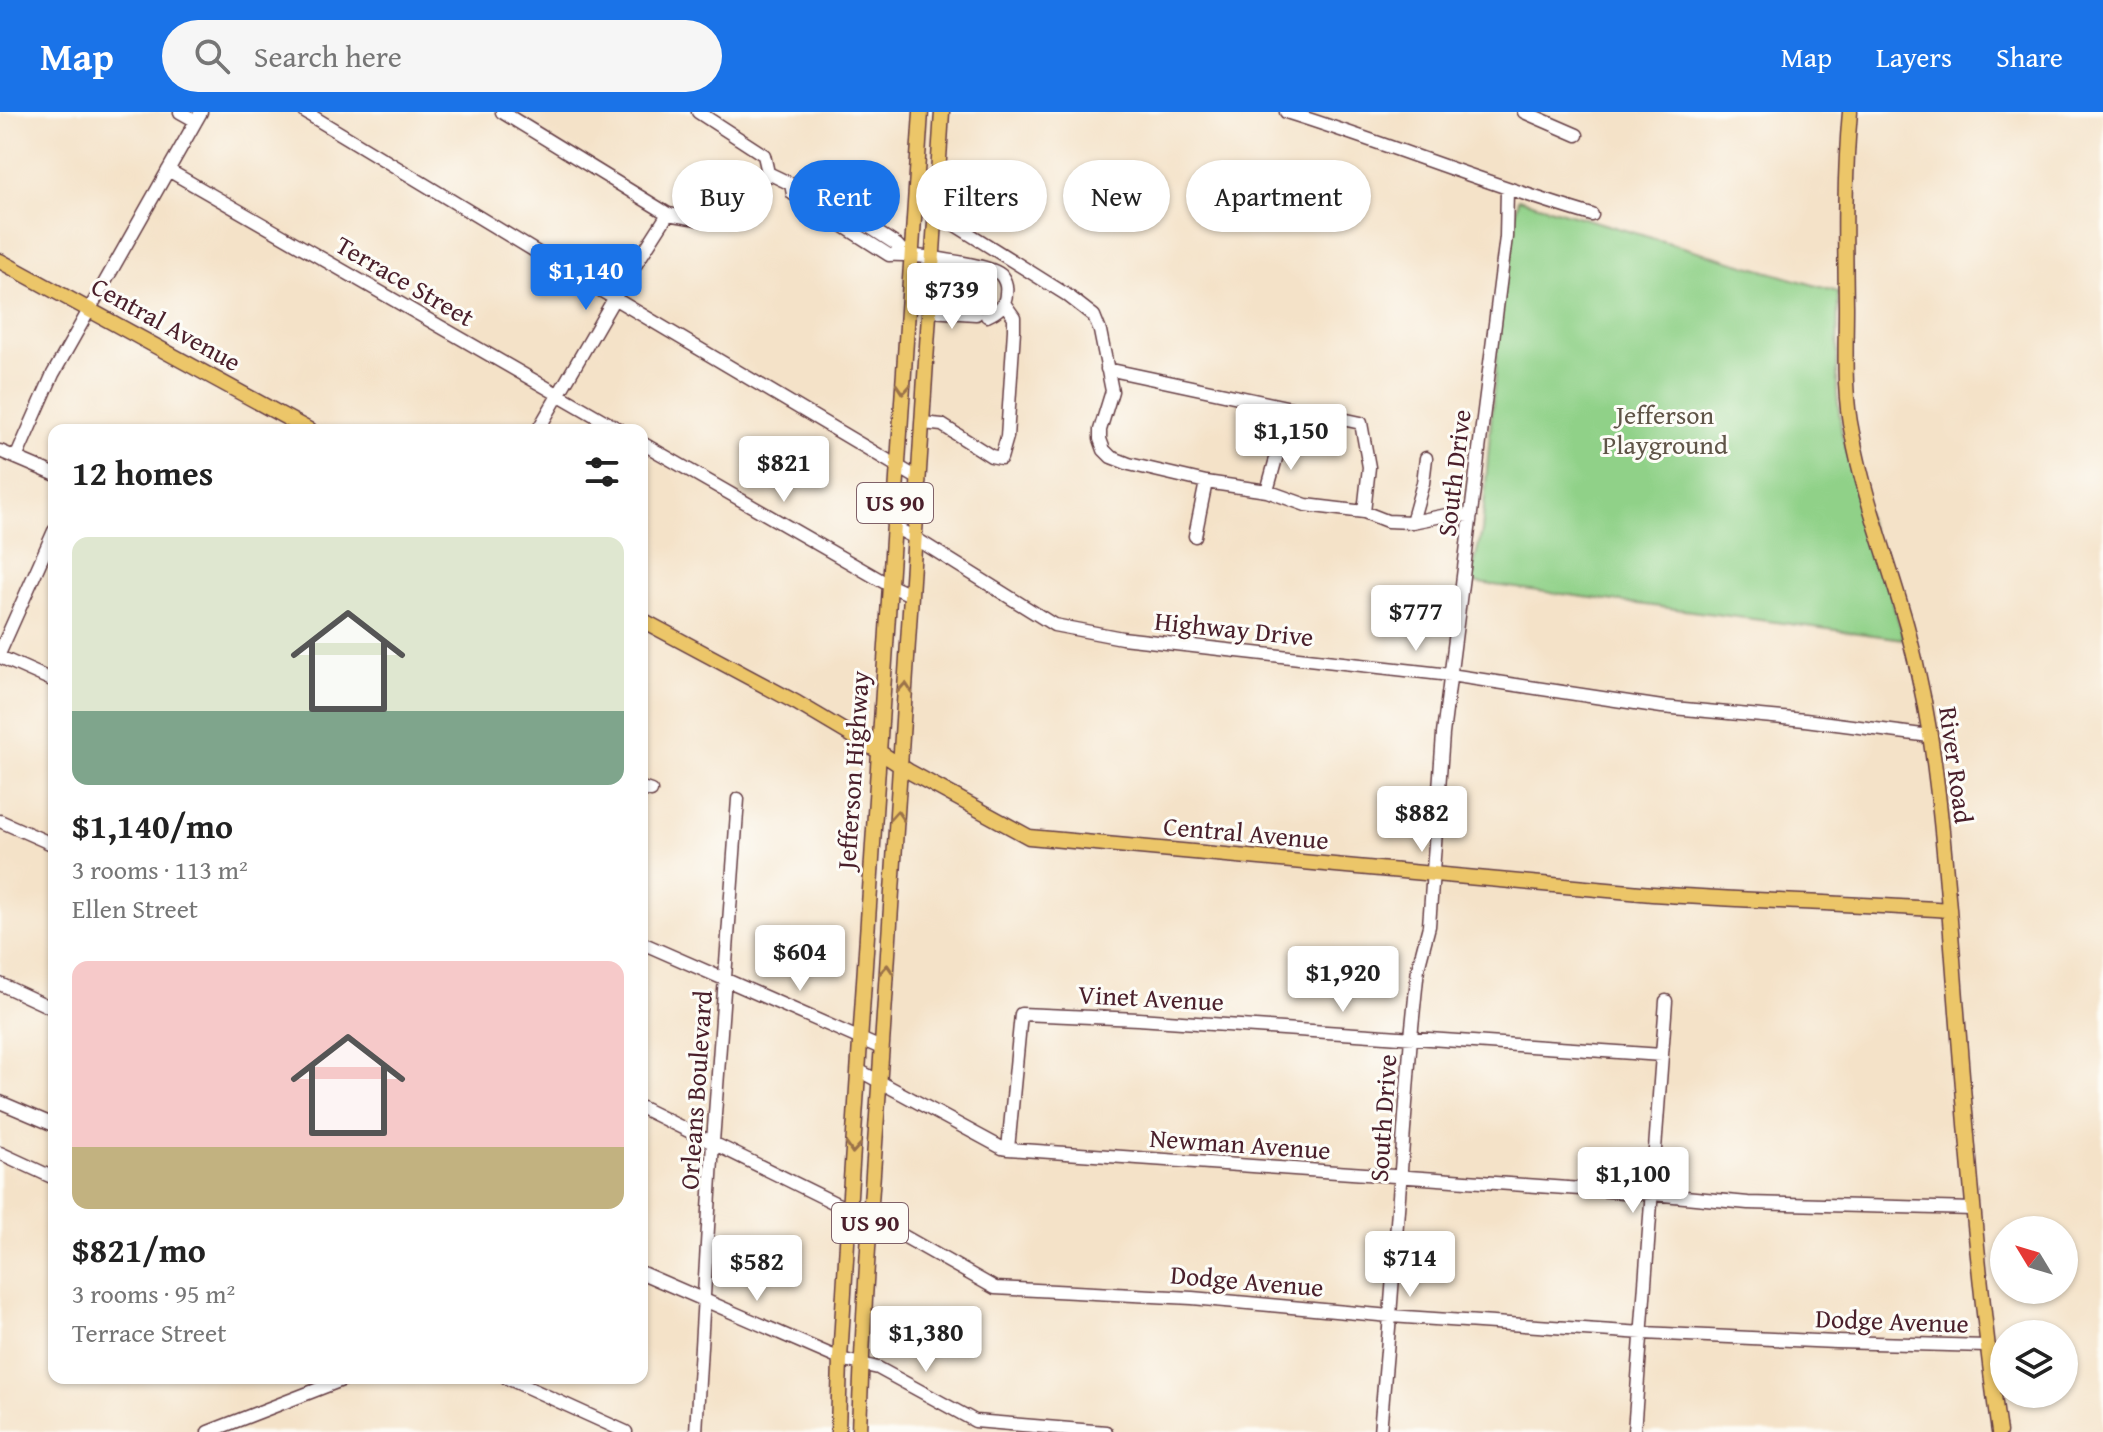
<!DOCTYPE html>
<meta charset="utf-8">
<style>
:root{--surface:#fff;--page:#f6f6f6;--text:#222;--muted:#767676;--accent:#1a73e8}
body{margin:0;font-family:"Gentium Book Plus",serif;background:var(--page);color:var(--text);height:100vh;display:flex;flex-direction:column;font-size:30px;white-space:nowrap}
*{box-sizing:border-box;margin:0}
p{font-size:26px;color:var(--muted)}
.icon{flex:none;width:44px;height:44px;fill:none;stroke:currentColor;stroke-width:2;stroke-linecap:round;stroke-linejoin:round}
.map{position:relative;flex:1;overflow:hidden}
.panel{position:absolute;left:48px;top:312px;width:600px;height:960px;display:flex;flex-direction:column;background:var(--surface);border-radius:16px;box-shadow:0 2px 6px #0004}
.panel>*{flex:none}
.guide{position:absolute;left:672px;top:48px;width:760px;height:72px;display:flex;gap:16px}
.needle{width:52px;rotate:308deg}
.fabs{position:absolute;left:1990px;top:1104px;display:grid;gap:16px}
.fabs a{display:grid;place-items:center;width:88px;height:88px;border-radius:50%;background:var(--surface);box-shadow:0 2px 6px #0004;font-size:40px}
.price{position:absolute;translate:-50% -68px;padding:0 18px;border-radius:8px;background:#fff;color:#222;font-size:26px;line-height:52px;filter:drop-shadow(0 2px 4px #0008)}
.price::after{content:'';position:absolute;left:50%;top:48px;width:24px;height:18px;margin-left:-12px;background:inherit;clip-path:polygon(0 0,100% 0,50% 100%)}
.price.active{background:var(--accent);color:#fff}
ul{padding:0;list-style:none}
li{display:grid;align-content:center;gap:16px;height:424px;padding:0 24px}
li span{display:grid;place-items:center;height:248px;border-radius:16px;color:#555}
li>.icon{margin-inline-start:auto}
span .icon{width:144px;height:144px;fill:#fffc;stroke-width:1}
li b{font-size:34px}
h2{display:flex;justify-content:space-between;align-items:center;height:96px;padding:0 24px;font-size:34px}
.chip{padding:0 28px;border-radius:36px;background:var(--surface);box-shadow:0 2px 6px #0004;font-size:28px;line-height:72px}
.chip.active{background:var(--accent);color:#fff}
header{display:flex;align-items:center;gap:48px;box-sizing:border-box;height:112px;padding:0 40px;background:var(--accent);color:#fff}
header strong{font-size:38px}
nav{display:flex;gap:44px;margin-inline-start:auto;font-size:28px}
.search{width:560px;height:72px;background:var(--page);display:flex;align-items:center;gap:20px;box-sizing:border-box;padding:0 28px;border-radius:44px;color:var(--muted);font-size:30px}
.map>svg:first-child{display:block}
</style>
<header>
<strong>Map</strong>
<div class="search"><svg class="icon" aria-label="search" viewBox="0 0 24 24"><circle cx="10" cy="10" r="6"/><path d="M15 15l6 6"/></svg>Search here</div>
<nav><a>Map</a><a>Layers</a><a>Share</a></nav>
</header>
<div class="map">
<svg width="2103" height="1320" viewBox="0 0 2103 1320">
<rect width="100%" height="100%" fill="#fdfcf7"/>
<filter id="ink" filterUnits="userSpaceOnUse"><feTurbulence type="fractalNoise" baseFrequency=".0125" numOctaves="2"/><feDisplacementMap in="SourceGraphic" scale="16" xChannelSelector="R" yChannelSelector="G"/><feConvolveMatrix kernelMatrix="1 2 1 2 8 2 1 2 1" color-interpolation-filters="sRGB"/></filter>
<filter id="wash" filterUnits="userSpaceOnUse"><feTurbulence type="fractalNoise" baseFrequency=".006" numOctaves="4" result="noise"/><feDisplacementMap in="SourceGraphic" scale="32" xChannelSelector="R" yChannelSelector="G"/><feGaussianBlur stdDeviation="1.8" result="paint"/><feColorMatrix in="noise" values="0 0 0 0 0 0 0 0 0 0 0 0 0 0 0 0 0 1.4 0 .05"/><feComposite in="paint" operator="in"/></filter>
<g filter="url(#wash)">
<rect width="100%" height="100%" fill="#f4e2c8"/>
<path fill="#90d188" stroke="#6d785a" stroke-width="2" d="M1518,87L1838,180L1837,282L1842,323L1904,527L1470,470L1482,419L1501,188Z"/>
</g>
<g filter="url(#ink)">
<g fill="none" stroke-linecap="round" stroke-linejoin="round">
<defs>
<path id="minor" d="M180,0L196,9
M305,0L553,150L919,367
M502,0L668,102L703,108L719,105L735,97L749,86L768,61
M698,0L764,43L768,61L791,72
M1286,0C1389,32 1489,73 1592,103
M1524,0L1577,23
M168,58L620,318
M936,101L1067,183L1094,204L1100,219L1112,279L1100,318V327L1104,338L1111,345L1129,352L1206,370
M905,142L897,133L800,70L791,72L793,82L889,143C907,142 989,151 1001,163C1005,168 1007,175 1006,181C1006,193 998,199 987,204
M930,199L976,202
M1107,257L1361,311L1369,355L1364,400
M923,311L942,313L991,344L1001,346L1007,325L1014,218V205L1004,191
M538,318L615,185L668,102
M642,331L889,473L911,483
M0,339L54,362
M16,346L53,262L201,0
M1267,379L1280,332
M1412,410L1423,371L1426,346
M894,415L915,426L1054,513L1122,526L1450,563L1662,595L1805,608L1930,624
M1195,424L1206,370L1267,379L1306,393L1364,400L1387,409L1412,410L1452,402L1471,404
M0,540L54,419
M0,545L54,569
M642,676L651,679
M0,709L54,733
M642,831L881,936
M0,872L54,897
M858,958L1002,1036L1008,1037L1653,1082L1748,1091L1973,1097
M0,990L54,1013
M642,996L849,1098L870,1105L995,1176L1192,1186L1390,1204L1643,1221L1836,1230L1987,1234
M1008,1037L1021,902L1138,907L1662,943
M0,1041L54,1066
M642,1161L840,1247L878,1256L975,1309L1106,1320
M507,1266L626,1320
M208,1320L347,1266
M696,1320L713,1030L738,687
M1380,1320L1390,1204L1411,925L1418,856L1429,814L1443,622L1506,125L1507,77
M1634,1320L1666,889"/>
<path id="major" d="M1850,0C1844,65 1845,129 1846,194C1846,236 1843,280 1852,321C1864,387 1889,450 1907,515C1920,564 1930,615 1936,666C1946,743 1951,822 1957,900C1968,1040 1979,1180 1999,1320
M0,149L309,318
M642,508L797,591L878,639L910,660L1029,725L1652,782C1751,789 1850,791 1949,798
M838,1320L840,1247L849,1098L921,0
M859,1320C864,1161 878,1002 888,842C906,562 924,281 942,0"/>
</defs>
<use href="#minor" stroke="#643c43" stroke-width="15"/>
<use href="#major" stroke="#643c43" stroke-width="17"/>
<use href="#minor" stroke="#fff" stroke-width="12"/>
<use href="#major" stroke="#ecc669" stroke-width="14"/>
</g>
<defs><path id="oneway-chevron" d="M-2-3.5L2.5 0L-2 3.5" fill="none" stroke-width="1.6" stroke-linecap="round" stroke-linejoin="round" transform="scale(2)"/></defs>
<g stroke="#9b724a">
<use href="#oneway-chevron" transform="translate(903 277) rotate(94)"/>
<use href="#oneway-chevron" transform="translate(905 576) rotate(-86)"/>
<use href="#oneway-chevron" transform="translate(897 704) rotate(-86)"/>
<use href="#oneway-chevron" transform="translate(887 858) rotate(-86)"/>
<use href="#oneway-chevron" transform="translate(853 1036) rotate(94)"/>
</g>
</g>
<g text-anchor="middle" stroke-width="6" stroke-linejoin="round" paint-order="stroke">
<g fill="#fdfcf7" stroke="#806168" stroke-width="2">
<rect x="857" y="371" width="76" height="40" rx="6"/>
<rect x="832" y="1091" width="76" height="40" rx="6"/>
</g>
<g font-size="24" font-weight="bold" fill="#4a1f2b">
<text x="895" y="399">US 90</text>
<text x="870" y="1119">US 90</text>
</g>
<g font-size="26" fill="#4a1f2b" stroke="#fdfcf7">
<text transform="translate(405 169) rotate(30)" y="9">Terrace Street</text>
<text transform="translate(166 212) rotate(29)" y="9">Central Avenue</text>
<text transform="translate(1454 361) rotate(-83)" y="9">South Drive</text>
<text transform="translate(1234 517) rotate(6)" y="9">Highway Drive</text>
<text transform="translate(1956 653) rotate(82)" y="9">River Road</text>
<text transform="translate(853 658) rotate(-86)" y="9">Jefferson Highway</text>
<text transform="translate(1246 721) rotate(5)" y="9">Central Avenue</text>
<text transform="translate(1151 886) rotate(3)" y="9">Vinet Avenue</text>
<text transform="translate(696 978) rotate(-86)" y="9">Orleans Boulevard</text>
<text transform="translate(1383 1006) rotate(-86)" y="9">South Drive</text>
<text transform="translate(1240 1032) rotate(4)" y="9">Newman Avenue</text>
<text transform="translate(1247 1169) rotate(5)" y="9">Dodge Avenue</text>
<text transform="translate(1892 1209) rotate(2)" y="9">Dodge Avenue</text>
</g>
<g font-size="26" fill="#5f5447" stroke="#fdfcf7">
<text x="1665" y="312">Jefferson<tspan x="1665" dy="30">Playground</tspan></text>
</g>
</g>
</svg>
<div class="fabs">
<a><svg class="needle" viewBox="-14 -14 28 28"><path d="M0-13l5 13h-10z" fill="#e53935"/><path d="M0 13l5-13h-10z" fill="#767676"/></svg></a>
<a><svg class="icon" aria-label="layers" viewBox="0 0 24 24"><path d="M12 4l9 5-9 5-9-5zM3 14l9 5 9-5"/></svg></a>
</div>
<b class="price active" style="left:586px;top:200px">$1,140</b>
<b class="price" style="left:952px;top:219px">$739</b>
<b class="price" style="left:1291px;top:360px">$1,150</b>
<b class="price" style="left:784px;top:392px">$821</b>
<b class="price" style="left:1416px;top:541px">$777</b>
<b class="price" style="left:1422px;top:742px">$882</b>
<b class="price" style="left:800px;top:881px">$604</b>
<b class="price" style="left:1343px;top:902px">$1,920</b>
<b class="price" style="left:1633px;top:1103px">$1,100</b>
<b class="price" style="left:1410px;top:1187px">$714</b>
<b class="price" style="left:757px;top:1191px">$582</b>
<b class="price" style="left:926px;top:1262px">$1,380</b>
<div class="guide">
<a class="chip">Buy</a>
<a class="chip active">Rent</a>
<a class="chip">Filters</a>
<a class="chip">New</a>
<a class="chip">Apartment</a>
</div>
<section class="panel">
<h2>12 homes<svg class="icon" aria-label="filters" viewBox="0 0 24 24"><path d="M4 7h16M4 17h16"/><circle cx="9" cy="7" r="2"/><circle cx="15" cy="17" r="2"/></svg></h2>
<ul>
<li><span style="background:linear-gradient(#dfe7d0 70%,#7fa58c 0)"><svg class="icon" aria-label="home" viewBox="0 0 24 24"><path d="M3 11l9-7 9 7M6 9v11h12V9"/></svg></span><div><b>$1,140/mo</b><p>3 rooms · 113 m²</p><p>Ellen Street</p></div></li>
<li><span style="background:linear-gradient(#f6c9c9 75%,#c2b280 0)"><svg class="icon" aria-label="home" viewBox="0 0 24 24"><path d="M3 11l9-7 9 7M6 9v11h12V9"/></svg></span><div><b>$821/mo</b><p>3 rooms · 95 m²</p><p>Terrace Street</p></div></li>
</ul>
</section>
</div>
